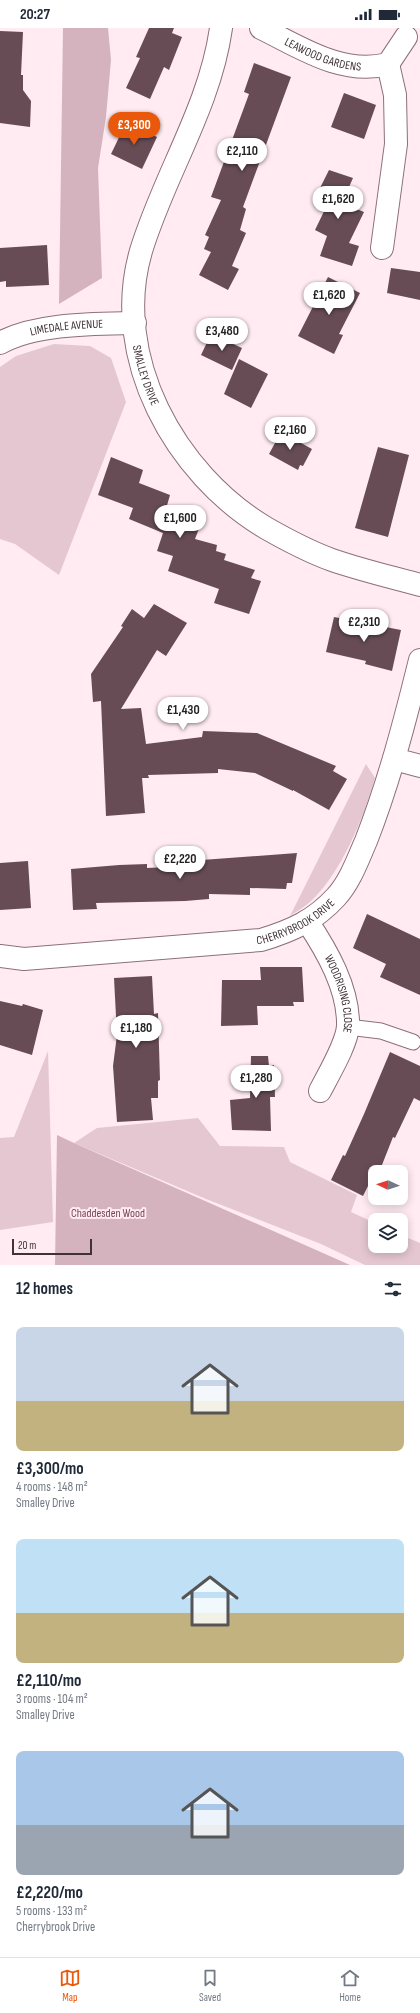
<!DOCTYPE html>
<meta charset="utf-8">
<style>
:root{--surface:#fff;--page:#f2f2f3;--text:#1f2937;--muted:#747a83;--line:#e0e1e3;--accent:#ea580c}
body{margin:0;font-family:"Sofia Sans Condensed",sans-serif;background:var(--page);color:var(--text);height:100vh;display:flex;flex-direction:column;font-size:15px;white-space:nowrap}
*{box-sizing:border-box;margin:0}
p{font-size:13px;color:var(--muted)}
.icon{flex:none;width:22px;height:22px;fill:none;stroke:currentColor;stroke-width:2;stroke-linecap:round;stroke-linejoin:round}
.map{position:relative;height:1237px;overflow:hidden}
.panel{display:flex;flex-direction:column;background:var(--surface);flex:1}
.panel>*{flex:none}
.needle{width:26px;rotate:273deg}
.tools{position:absolute;left:368px;top:1137px;display:grid;gap:8px}
.tools a{display:grid;place-items:center;width:40px;height:40px;border-radius:8px;background:var(--surface);box-shadow:0 2px 10px #0003;font-size:20px}
.scale{position:absolute;left:12px;bottom:10px;width:80px;box-sizing:border-box;padding-left:4px;border:2px solid #3f3337;border-top:0;font-size:11px;line-height:14px;white-space:nowrap;color:#3f3337;-webkit-text-stroke:3px #ffebf1;paint-order:stroke}
.price{position:absolute;translate:-50% -34px;padding:0 9px;border-radius:14px;background:#fff;color:#222;font-size:13px;line-height:26px;filter:drop-shadow(0 1px 2px #0008)}
.price::after{content:'';position:absolute;left:50%;top:24px;width:12px;height:9px;margin-left:-6px;background:inherit;clip-path:polygon(0 0,100% 0,50% 100%)}
.price.active{background:var(--accent);color:#fff}
ul{padding:0;list-style:none}
li{display:grid;align-content:center;gap:8px;height:212px;padding:0 16px}
li span{display:grid;place-items:center;height:124px;border-radius:8px;color:#555}
li>.icon{margin-inline-start:auto}
span .icon{width:72px;height:72px;fill:#fffc;stroke-width:1}
li b{font-size:17px}
h2{display:flex;justify-content:space-between;align-items:center;height:48px;padding:0 16px;font-size:17px}
.status{display:flex;justify-content:space-between;align-items:center;height:28px;padding:0 20px;background:var(--surface);direction:ltr}
.status svg{height:11px;fill:currentColor}
.menu{display:flex;justify-content:space-around;align-items:center;height:56px;border-top:1px solid var(--line);background:var(--surface);font-size:11px;color:var(--muted)}
.menu a{display:grid;justify-items:center;gap:2px}
.menu .active{color:var(--accent)}
.map>svg:first-child{display:block}
</style>
<div class="status"><b>20:27</b><svg viewBox="0 0 49 12"><path d="M0 12V9h3v3zM5 12V6h3v6zM10 12V3h3v9zM15 12V0h3v12zM26 1h20v11H26zM47 4h2v5h-2z"/></svg></div>
<div class="map">
<svg width="420" height="1237" viewBox="0 0 420 1237">
<rect width="100%" height="100%" fill="#ffebf1"/>
<path fill="#e5c7d1" d="M54,316L90,318L111,330L126,374L59,547L15,516L0,511V339L16,328Z
M366,736L375,750C364,789 341,846 310,874C304,879 296,884 290,888Z
M48,1023L53,1194L0,1202V1110L14,1109Z
M198,1090L220,1118L284,1119L290,1134L357,1167L351,1184L375,1195V1218H401V1207L420,1215V1237H365L321,1216L206,1171L74,1115L97,1100Z"/>
<path fill="#d4b3be" d="M63,0H108L111,32L106,89L98,140L102,250L59,276Z
M57,1107L74,1115L350,1237H55Z"/>
<path fill="#674c56" d="M149,0H174L172,5L182,9L169,42L164,39L150,71L126,60L140,30L136,29Z
M0,3L23,4L21,47H23V62L31,73L30,99L0,95Z
M254,35L291,49L243,179L246,181L240,202L246,205L232,238L239,241L228,262L199,247L211,224L204,221L209,209L205,207L221,172L211,169L249,66L244,64Z
M344,65L376,77L364,111L331,99Z
M126,95L157,109L142,141L111,126Z
M329,142L353,150L342,175L364,184L349,215L359,218L352,238L320,228L327,208L315,202L330,171L317,166Z
M47,217L49,257L6,259V253L0,254V220Z
M391,240L420,244V272L387,265Z
M328,249L360,265L339,306L343,307L334,326L298,308Z
M211,306L242,320L232,342L201,327Z
M239,331L268,346L251,380L224,366Z
M281,404L312,421L303,438L300,437L298,442L269,426Z
M378,419L409,427L388,509L355,500Z
M111,429L143,442L139,455L170,467L166,481L182,488L181,492L200,498L195,511L217,517L216,523L226,526L224,532L255,542L251,550L261,553L249,586L214,575L219,561L168,543L173,528L157,523L163,505L129,491L133,480L98,467Z
M154,576L187,595L166,628L157,622L121,681L141,680L146,716L202,709L203,703L257,705L336,738L333,743L347,751L329,782L293,762V763L255,745L218,741V745L148,747L149,750H142L145,785L106,788L101,673L93,674L91,646L123,599L121,598L132,581L144,590Z
M334,589L401,602L392,643L365,636L366,633L326,624Z
M297,825L292,855H287L286,861L250,860V867L209,866V871L185,873L96,875L97,881L73,882L71,841L119,837L147,836V840L188,838V833Z
M28,833L31,880L0,882V835Z
M367,886L420,911V967L380,949L386,936L353,920Z
M260,939H302L304,974H293L294,978H257L258,997L221,998L222,952H261Z
M152,948L154,986L158,985L160,1052L158,1053V1070H151L153,1092L117,1094L113,1038L117,1007L114,950Z
M0,973L22,978L23,976L43,982L32,1027L0,1017Z
M390,1024L420,1038V1073L414,1070L395,1110L393,1109L380,1142L377,1141L375,1144L363,1168L331,1152L343,1127L345,1128L364,1086Z
M251,1028H268L269,1038L274,1037L275,1069H270L271,1103L232,1102L230,1072L250,1070Z"/>
<g fill="none" stroke-linecap="round" stroke-linejoin="round">
<defs>
<path id="lane" d="M348,999L381,1003L413,1014"/>
<g id="street">
<path id="s1" d="M261,0C300,19 342,48 388,36L406,9"/>
<path d="M382,220L396,116L395,67L388,36"/>
<path id="s2" d="M0,315C37,295 94,296 135,295"/>
<path d="M394,731L420,738"/>
<path id="s3" d="M307,893C327,923 349,961 348,998C347,1016 328,1047 320,1063"/>
<path id="s4" d="M0,928L24,931L261,912C291,903 314,893 336,869C350,854 358,831 366,813C389,754 405,693 420,632"/>
</g>
<g id="secondary">
<path id="s5" d="M221,0C210,79 164,147 141,223C110,329 175,446 266,500C287,512 310,524 332,532C361,542 391,549 420,557"/>
</g>
</defs>
<use href="#lane" stroke="#8c7079" stroke-width="17"/>
<use href="#street" stroke="#8c7079" stroke-width="24"/>
<use href="#secondary" stroke="#8c7079" stroke-width="24"/>
<use href="#lane" stroke="#fff" stroke-width="15"/>
<use href="#street" stroke="#fff" stroke-width="22"/>
<use href="#secondary" stroke="#fff" stroke-width="22"/>
</g>
<g text-anchor="middle" stroke-width="4" stroke-linejoin="round" paint-order="stroke">
<g font-size="12" fill="#3f3337" stroke="#ffebf1">
<text dy="4" stroke="none"><textPath href="#s1" startOffset="68">LEAWOOD GARDENS</textPath></text>
<text dy="4" stroke="none"><textPath href="#s2" startOffset="69">LIMEDALE AVENUE</textPath></text>
<text dy="4" stroke="none"><textPath href="#s5" startOffset="364">SMALLEY DRIVE</textPath></text>
<text dy="4" stroke="none"><textPath href="#s4" startOffset="301">CHERRYBROOK DRIVE</textPath></text>
<text dy="4" stroke="none"><textPath href="#s3" startOffset="81">WOODRISING CLOSE</textPath></text>
</g>
<g font-size="12" fill="#754557" stroke="#ffebf1">
<text x="108" y="1189">Chaddesden Wood</text>
</g>
</g>
</svg>
<div class="tools">
<a><svg class="needle" viewBox="-14 -14 28 28"><path d="M0-13l5 13h-10z" fill="#e53935"/><path d="M0 13l5-13h-10z" fill="#747a83"/></svg></a>
<a><svg class="icon" aria-label="layers" viewBox="0 0 24 24"><path d="M12 4l9 5-9 5-9-5zM3 14l9 5 9-5"/></svg></a>
</div>
<div class="scale">20 m</div>
<b class="price active" style="left:134px;top:118px">£3,300</b>
<b class="price" style="left:242px;top:144px">£2,110</b>
<b class="price" style="left:338px;top:192px">£1,620</b>
<b class="price" style="left:329px;top:288px">£1,620</b>
<b class="price" style="left:222px;top:324px">£3,480</b>
<b class="price" style="left:290px;top:423px">£2,160</b>
<b class="price" style="left:180px;top:511px">£1,600</b>
<b class="price" style="left:364px;top:615px">£2,310</b>
<b class="price" style="left:183px;top:703px">£1,430</b>
<b class="price" style="left:180px;top:852px">£2,220</b>
<b class="price" style="left:136px;top:1021px">£1,180</b>
<b class="price" style="left:256px;top:1071px">£1,280</b>
</div>
<section class="panel">
<h2>12 homes<svg class="icon" aria-label="filters" viewBox="0 0 24 24"><path d="M4 7h16M4 17h16"/><circle cx="9" cy="7" r="2"/><circle cx="15" cy="17" r="2"/></svg></h2>
<ul>
<li><span style="background:linear-gradient(#c9d6e8 60%,#c2b280 0)"><svg class="icon" aria-label="home" viewBox="0 0 24 24"><path d="M3 11l9-7 9 7M6 9v11h12V9"/></svg></span><div><b>£3,300/mo</b><p>4 rooms · 148 m²</p><p>Smalley Drive</p></div></li>
<li><span style="background:linear-gradient(#bfe0f5 60%,#c2b280 0)"><svg class="icon" aria-label="home" viewBox="0 0 24 24"><path d="M3 11l9-7 9 7M6 9v11h12V9"/></svg></span><div><b>£2,110/mo</b><p>3 rooms · 104 m²</p><p>Smalley Drive</p></div></li>
<li><span style="background:linear-gradient(#a9c7e8 60%,#9aa5b1 0)"><svg class="icon" aria-label="home" viewBox="0 0 24 24"><path d="M3 11l9-7 9 7M6 9v11h12V9"/></svg></span><div><b>£2,220/mo</b><p>5 rooms · 133 m²</p><p>Cherrybrook Drive</p></div></li>
</ul>
</section>
<nav class="menu">
<a class="active"><svg class="icon" aria-label="map" viewBox="0 0 24 24"><path d="M3 6l6-2 6 2 6-2v14l-6 2-6-2-6 2zM9 4v14M15 6v14"/></svg>Map</a>
<a><svg class="icon" aria-label="saved" viewBox="0 0 24 24"><path d="M7 4h10v16l-5-4-5 4z"/></svg>Saved</a>
<a><svg class="icon" aria-label="home" viewBox="0 0 24 24"><path d="M3 11l9-7 9 7M6 9v11h12V9"/></svg>Home</a>
</nav>
